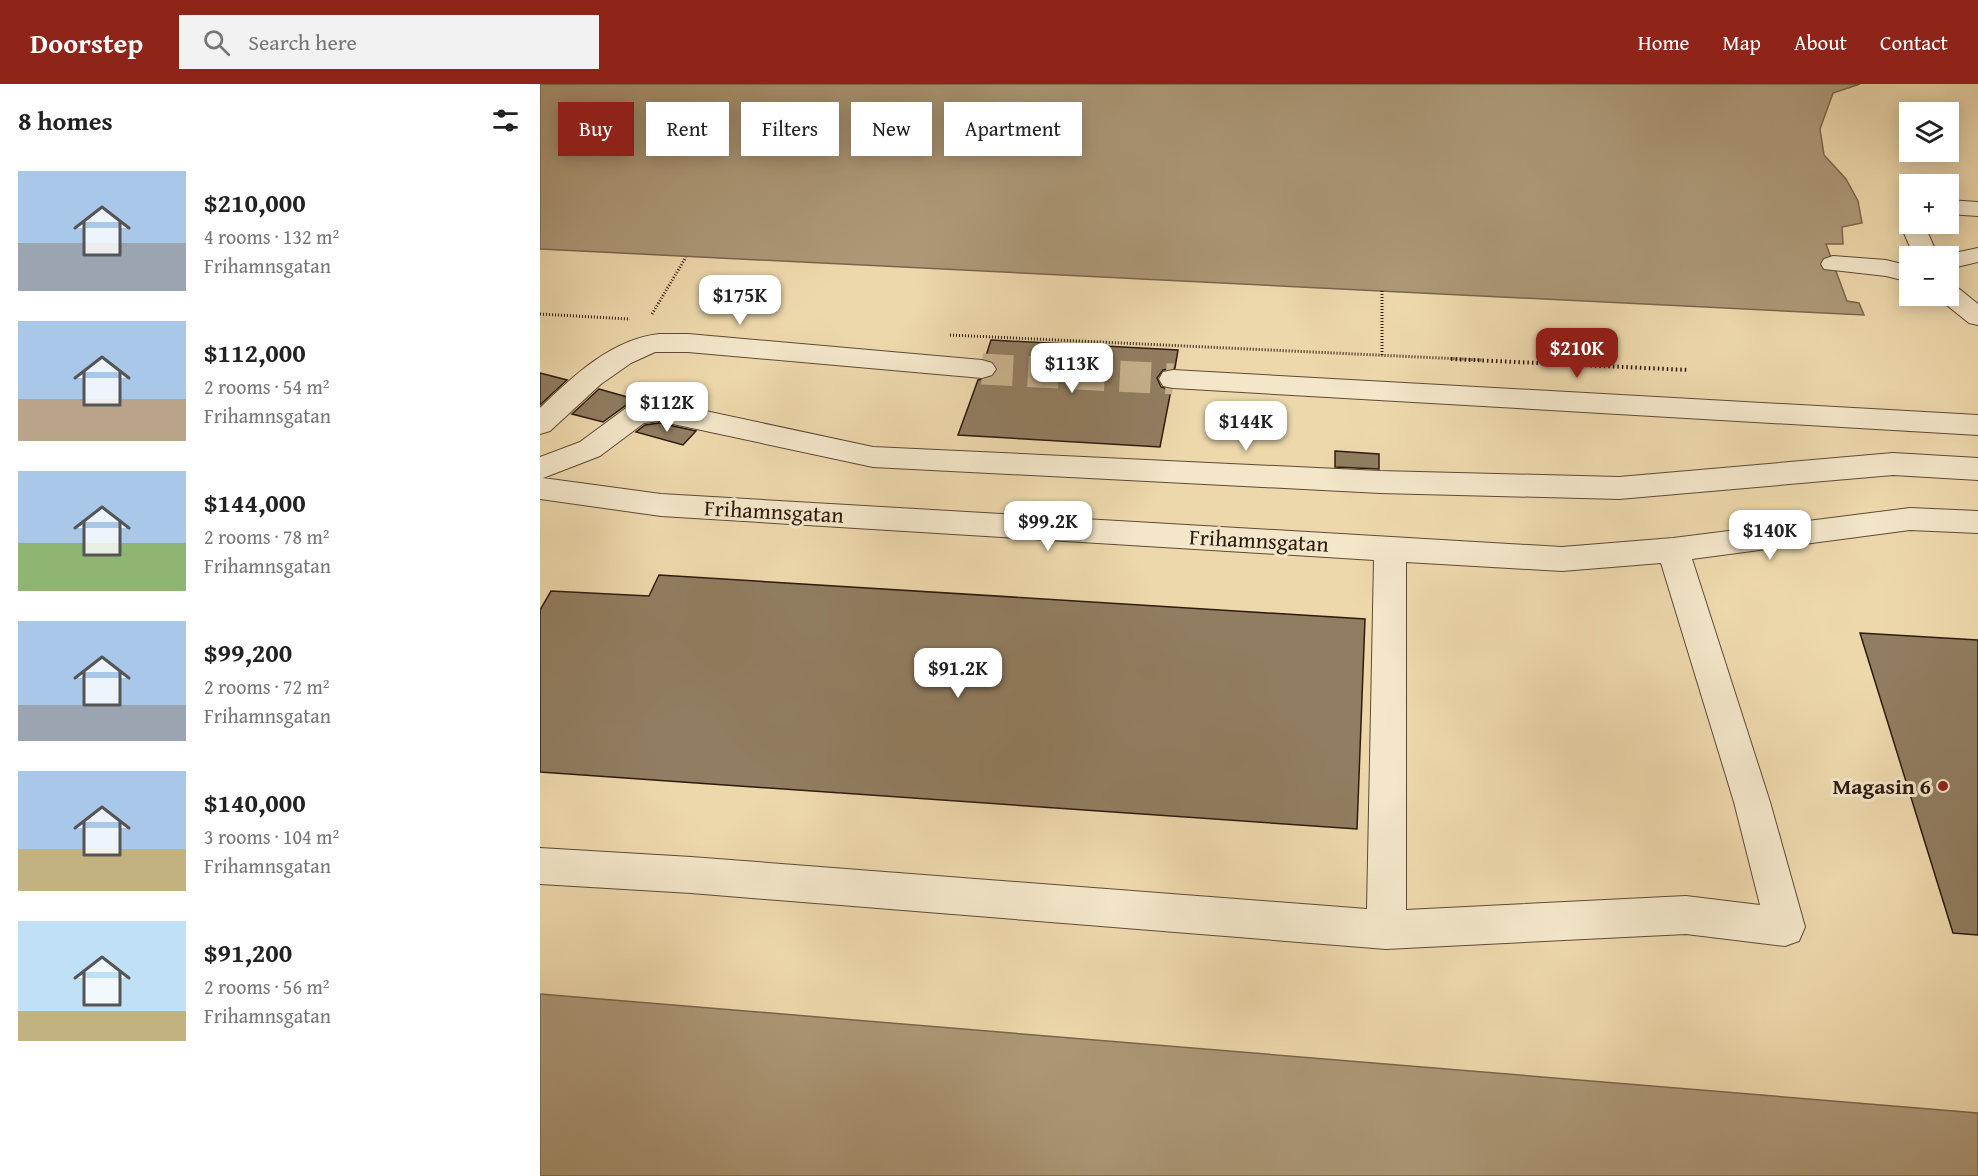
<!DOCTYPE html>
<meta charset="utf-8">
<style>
:root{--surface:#fff;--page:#f2f2f2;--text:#222;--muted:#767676;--accent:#8f2418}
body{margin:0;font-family:"Gentium Book Plus",serif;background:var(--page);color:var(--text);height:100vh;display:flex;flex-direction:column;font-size:22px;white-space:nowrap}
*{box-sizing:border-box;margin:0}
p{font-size:20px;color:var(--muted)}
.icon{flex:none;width:33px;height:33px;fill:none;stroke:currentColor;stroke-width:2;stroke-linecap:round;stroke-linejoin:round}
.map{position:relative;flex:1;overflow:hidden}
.panel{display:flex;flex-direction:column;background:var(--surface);width:540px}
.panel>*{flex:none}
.top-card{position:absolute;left:18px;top:18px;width:570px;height:54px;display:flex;gap:12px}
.tools{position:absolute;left:1359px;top:18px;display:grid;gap:12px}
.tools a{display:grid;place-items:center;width:60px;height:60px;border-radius:0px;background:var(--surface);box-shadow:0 3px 15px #0003;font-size:30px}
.price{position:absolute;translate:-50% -51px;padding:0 14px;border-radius:12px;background:#fff;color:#222;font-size:20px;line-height:39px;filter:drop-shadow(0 2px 3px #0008)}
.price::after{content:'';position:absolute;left:50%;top:36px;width:18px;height:14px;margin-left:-9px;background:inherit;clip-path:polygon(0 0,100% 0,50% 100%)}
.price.current{background:var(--accent);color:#fff}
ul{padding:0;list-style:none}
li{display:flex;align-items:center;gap:18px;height:150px;padding:0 18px}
li span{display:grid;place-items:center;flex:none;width:168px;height:120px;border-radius:0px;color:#555}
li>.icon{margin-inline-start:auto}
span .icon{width:72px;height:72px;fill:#fffc;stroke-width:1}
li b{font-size:26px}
h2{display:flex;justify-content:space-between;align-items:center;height:72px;padding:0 18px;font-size:26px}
.pill{padding:0 21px;border-radius:0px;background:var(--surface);box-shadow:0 3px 15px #0003;font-size:21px;line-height:54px}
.pill.current{background:var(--accent);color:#fff}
header{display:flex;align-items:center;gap:36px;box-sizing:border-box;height:84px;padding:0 30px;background:var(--accent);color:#fff}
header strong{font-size:28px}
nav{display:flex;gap:33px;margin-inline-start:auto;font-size:21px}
.search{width:420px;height:54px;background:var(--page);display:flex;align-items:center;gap:15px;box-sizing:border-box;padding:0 21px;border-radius:0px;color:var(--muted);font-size:22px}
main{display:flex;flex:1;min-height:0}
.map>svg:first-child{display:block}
</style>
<header>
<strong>Doorstep</strong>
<div class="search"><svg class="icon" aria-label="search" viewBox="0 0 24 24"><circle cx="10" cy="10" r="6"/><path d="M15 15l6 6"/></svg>Search here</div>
<nav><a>Home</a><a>Map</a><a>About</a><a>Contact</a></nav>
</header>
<main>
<section class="panel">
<h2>8 homes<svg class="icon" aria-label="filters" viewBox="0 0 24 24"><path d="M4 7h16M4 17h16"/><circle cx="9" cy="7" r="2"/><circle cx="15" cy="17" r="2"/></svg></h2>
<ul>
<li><span style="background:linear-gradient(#a9c7e8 60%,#9aa5b1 0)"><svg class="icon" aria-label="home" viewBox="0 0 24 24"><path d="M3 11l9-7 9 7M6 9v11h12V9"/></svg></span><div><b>$210,000</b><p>4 rooms · 132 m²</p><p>Frihamnsgatan</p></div></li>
<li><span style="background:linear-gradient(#a9c7e8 65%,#b9a48a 0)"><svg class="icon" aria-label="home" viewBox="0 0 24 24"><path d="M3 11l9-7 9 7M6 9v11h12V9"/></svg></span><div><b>$112,000</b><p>2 rooms · 54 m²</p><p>Frihamnsgatan</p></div></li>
<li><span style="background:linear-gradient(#a9c7e8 60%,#8fb573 0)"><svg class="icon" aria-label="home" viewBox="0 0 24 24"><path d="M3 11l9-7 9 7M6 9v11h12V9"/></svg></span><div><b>$144,000</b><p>2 rooms · 78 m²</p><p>Frihamnsgatan</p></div></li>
<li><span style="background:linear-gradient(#a9c7e8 70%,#9aa5b1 0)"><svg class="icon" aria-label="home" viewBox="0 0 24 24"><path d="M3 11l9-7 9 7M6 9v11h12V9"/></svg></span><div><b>$99,200</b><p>2 rooms · 72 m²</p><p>Frihamnsgatan</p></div></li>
<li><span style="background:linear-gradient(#a9c7e8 65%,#c2b280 0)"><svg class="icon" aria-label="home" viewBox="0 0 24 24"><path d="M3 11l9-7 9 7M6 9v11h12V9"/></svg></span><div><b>$140,000</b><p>3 rooms · 104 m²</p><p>Frihamnsgatan</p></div></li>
<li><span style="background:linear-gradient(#bfe0f5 75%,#c2b280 0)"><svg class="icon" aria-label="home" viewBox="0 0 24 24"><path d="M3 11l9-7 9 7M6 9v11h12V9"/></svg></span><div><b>$91,200</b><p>2 rooms · 56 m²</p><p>Frihamnsgatan</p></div></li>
</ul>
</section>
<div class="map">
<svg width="1438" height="1092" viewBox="0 0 1438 1092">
<rect width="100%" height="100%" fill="#edd8ac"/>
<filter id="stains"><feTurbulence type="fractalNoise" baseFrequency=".00333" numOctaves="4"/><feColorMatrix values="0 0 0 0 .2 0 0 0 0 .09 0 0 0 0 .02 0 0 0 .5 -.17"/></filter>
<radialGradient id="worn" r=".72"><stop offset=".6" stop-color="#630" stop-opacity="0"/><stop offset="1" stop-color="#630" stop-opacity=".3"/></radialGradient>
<path fill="#ac9877" stroke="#7a664d" stroke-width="1.5" d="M0,0H1320L1293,9L1280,45L1284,71L1306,95L1318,117L1322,139L1302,143L1303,160H1286L1307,217L1319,219L1324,231L0,165Z
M0,910L1438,1029V1092H0Z"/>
<path fill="#917d61" stroke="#2e1b0f" stroke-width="1.5" d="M451,256L638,266L635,284L623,286L617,294L621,303L631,306L620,363L418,351L438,296L453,293L458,286L454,278L445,275Z
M0,289L27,296L0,321Z
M59,305L105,318L85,322L63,338L32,330Z
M119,339L156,347L143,361L96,348L105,341Z
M795,367L839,370V385L795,383Z
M119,491L825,535L817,745L0,688V526L11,507L109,512Z
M1320,549L1438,556V851L1413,849Z"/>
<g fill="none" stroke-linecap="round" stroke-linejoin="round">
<path stroke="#c7b28d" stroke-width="31" stroke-dasharray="31 15" stroke-linecap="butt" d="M442,285L633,295"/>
<defs>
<path id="minor" d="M1408,116L1438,118V132L1408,130Z
M1370,133V140H1384L1398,172H1374L1360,140L1364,135Z
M1438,164V178L1408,185V172H1400Z
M1293,172L1346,176L1370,182V198L1346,192L1284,185L1281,180L1284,175Z
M1408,201L1417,203L1438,220V241L1429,239L1399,215L1397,212H1408Z
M119,250H148L442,276L452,279L456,285L452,291L442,294L148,268H115L91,279L61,300L10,347L0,350V324C33,292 72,255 119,250Z
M633,286L1438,331V351L633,304L623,302L619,295L623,288Z
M119,317L333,363L840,387L1079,393L1353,369L1438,374V396L1353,391L1079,415L840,409L333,383L119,337L104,339L60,372L3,394L121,410L1022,463L1133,454L1370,424L1438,427V449L1370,446L1152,475L1230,718L1265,843L1259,857L1245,862L1146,850L846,865L151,809L0,800V764L151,773L827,825L834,476L121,432L0,415V373L40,358L86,324ZM866,478L1022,487L1121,479L1194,718L1220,821L1146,812L866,826Z"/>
</defs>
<use href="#minor" stroke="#5e4a36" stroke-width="2"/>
<path stroke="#2e1b0f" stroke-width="3" stroke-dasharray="1 2" stroke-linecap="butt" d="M842,207V271
M0,230L90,235
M112,230L146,173
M410,251L943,276"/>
<path stroke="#2e1b0f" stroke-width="4" stroke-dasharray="1.5 3" stroke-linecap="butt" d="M911,275L1149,286"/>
<use href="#minor" fill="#f3e6c9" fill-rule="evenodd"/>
</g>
<circle fill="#8f2418" stroke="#f3e6c9" stroke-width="2" cx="1403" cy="702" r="6"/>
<g text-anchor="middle" stroke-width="6" stroke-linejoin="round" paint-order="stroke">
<g font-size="22" fill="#2e1b0f" stroke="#f3e6c9">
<text transform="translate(234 427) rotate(3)" y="8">Frihamnsgatan</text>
<text transform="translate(719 456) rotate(3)" y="8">Frihamnsgatan</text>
</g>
<g font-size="22" font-weight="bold" fill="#2e1b0f" stroke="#f3e6c9" text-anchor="end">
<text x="1391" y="710">Magasin 6</text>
</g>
</g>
<rect width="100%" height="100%" filter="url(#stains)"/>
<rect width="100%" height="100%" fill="url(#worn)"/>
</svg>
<div class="tools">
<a><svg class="icon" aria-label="layers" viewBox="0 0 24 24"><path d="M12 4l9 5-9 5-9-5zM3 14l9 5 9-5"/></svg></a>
<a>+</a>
<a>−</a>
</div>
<b class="price" style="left:200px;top:242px">$175K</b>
<b class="price current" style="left:1037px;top:295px">$210K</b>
<b class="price" style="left:532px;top:310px">$113K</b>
<b class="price" style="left:127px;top:349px">$112K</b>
<b class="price" style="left:706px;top:368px">$144K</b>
<b class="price" style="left:508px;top:468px">$99.2K</b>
<b class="price" style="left:1230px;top:477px">$140K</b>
<b class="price" style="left:418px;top:615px">$91.2K</b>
<div class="top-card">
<a class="pill current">Buy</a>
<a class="pill">Rent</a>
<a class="pill">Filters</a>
<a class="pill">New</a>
<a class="pill">Apartment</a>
</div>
</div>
</main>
